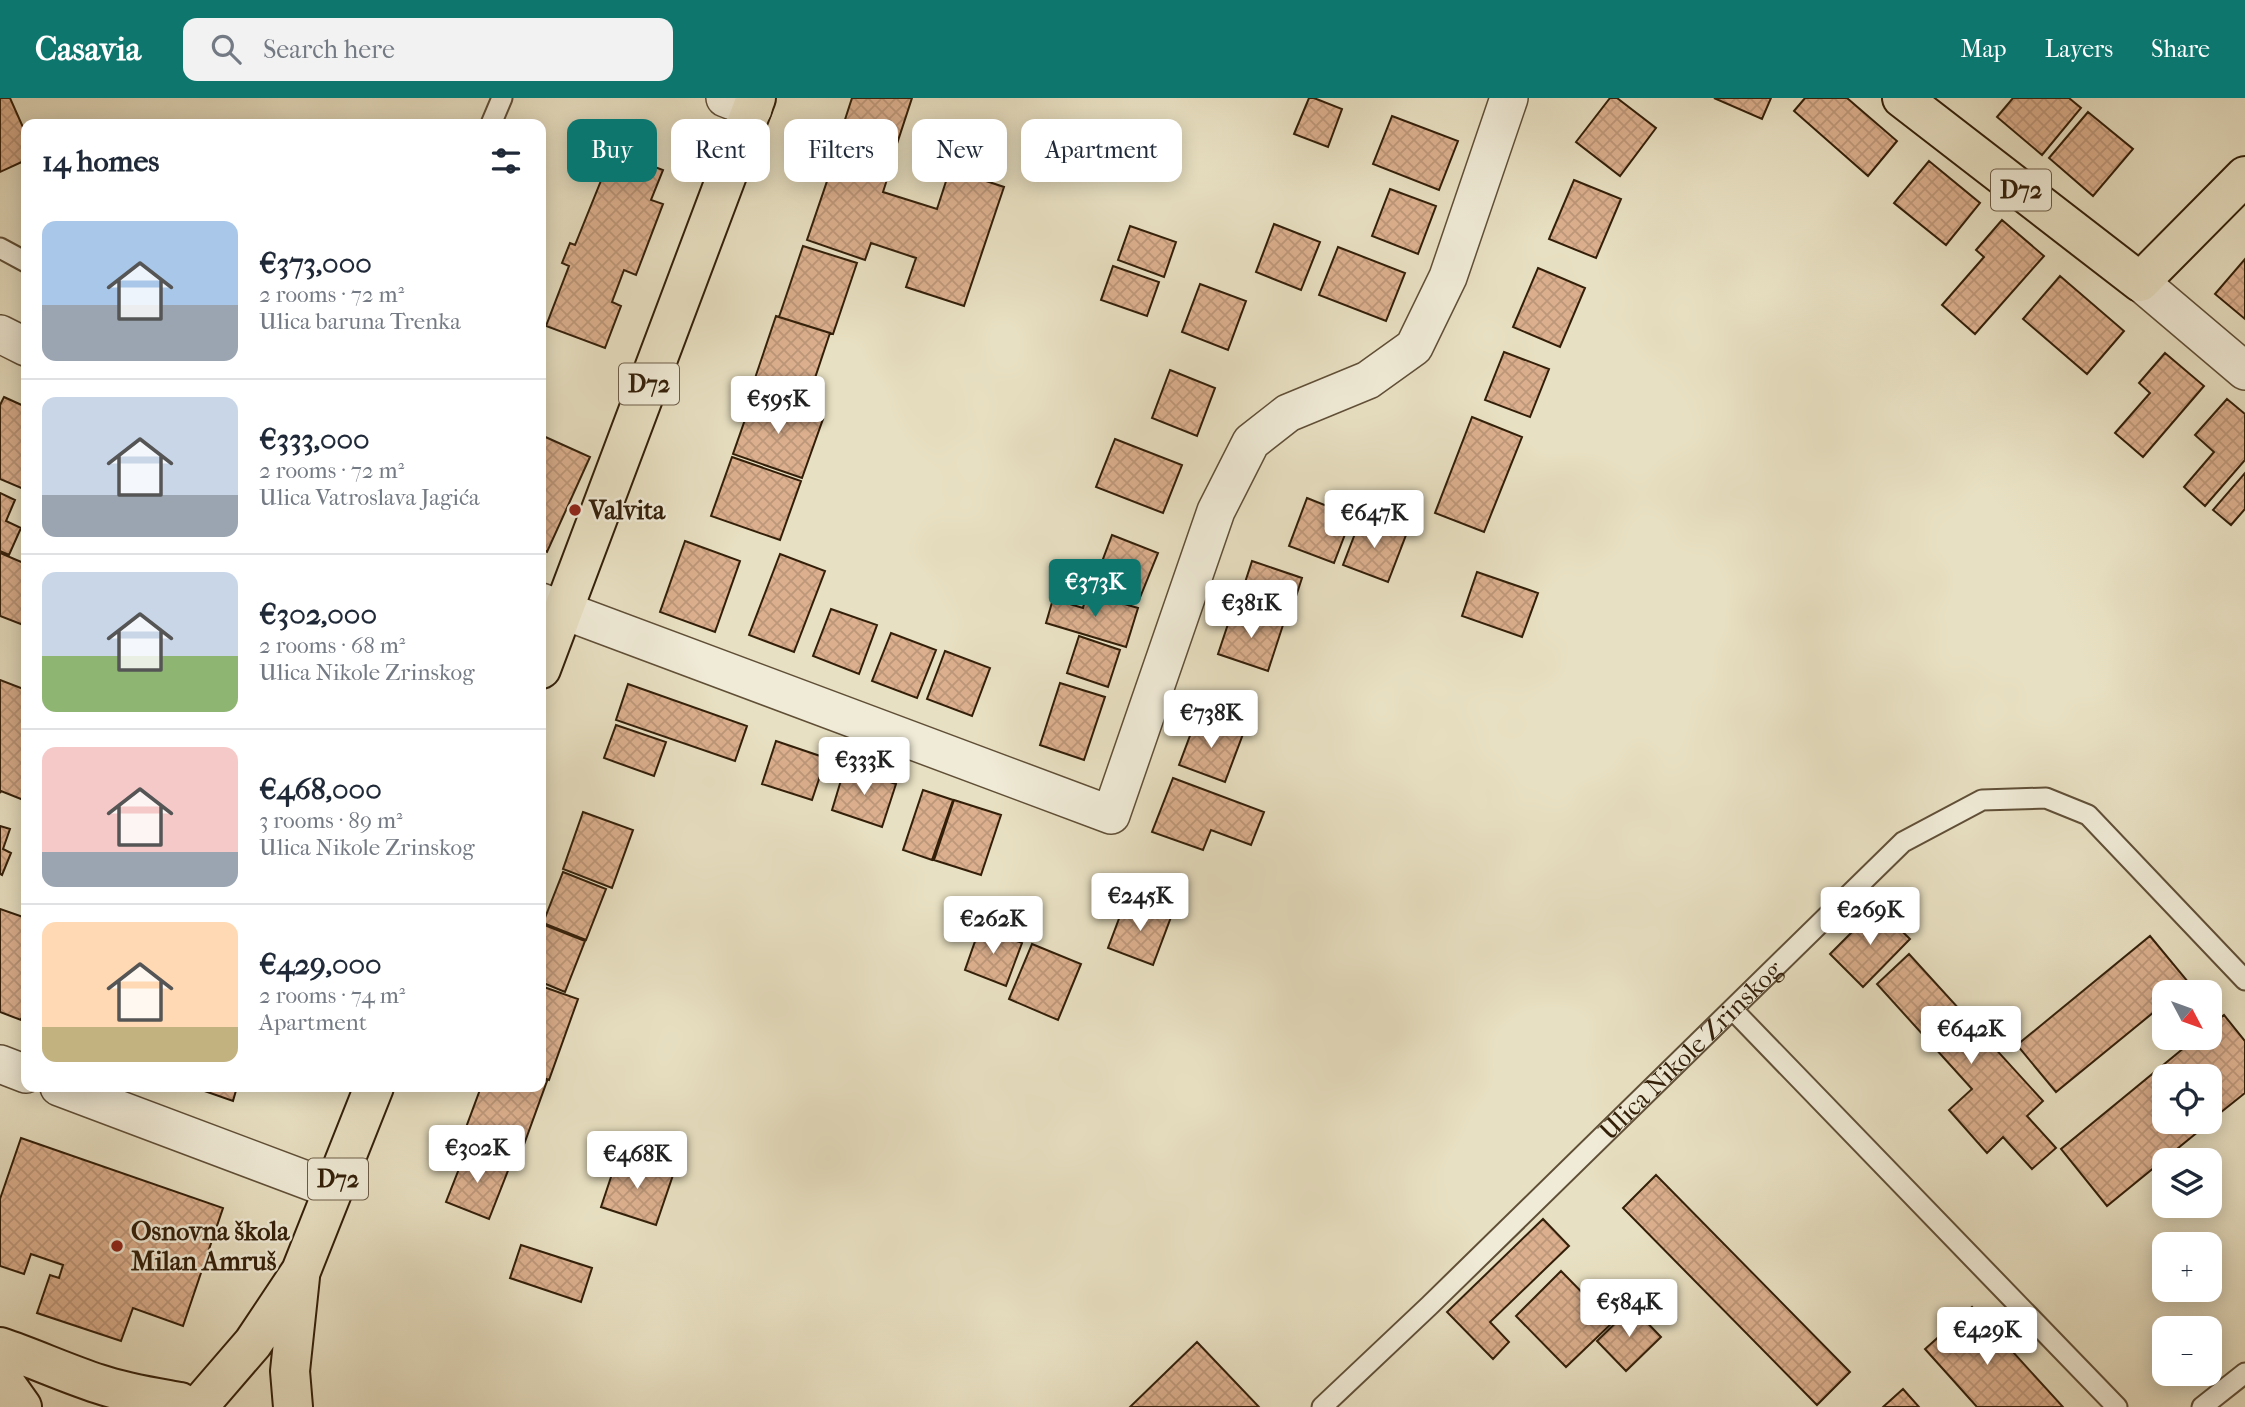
<!DOCTYPE html>
<meta charset="utf-8">
<style>
:root{--surface:#fff;--page:#f2f2f3;--text:#1f2937;--muted:#747a83;--line:#e0e1e3;--accent:#0f766e}
body{margin:0;font-family:"IM FELL French Canon",serif;background:var(--page);color:var(--text);height:100vh;display:flex;flex-direction:column;font-size:26px;white-space:nowrap}
*{box-sizing:border-box;margin:0}
p{font-size:23px;color:var(--muted)}
.icon{flex:none;width:38px;height:38px;fill:none;stroke:currentColor;stroke-width:2;stroke-linecap:round;stroke-linejoin:round}
.map{position:relative;flex:1;overflow:hidden}
.panel{position:absolute;left:21px;top:21px;width:525px;height:973px;display:flex;flex-direction:column;background:var(--surface);border-radius:14px;box-shadow:0 4px 18px #0003}
.panel>*{flex:none}
.banner{position:absolute;left:567px;top:21px;width:665px;height:63px;display:flex;gap:14px}
.needle{width:46px;rotate:131deg}
.controls{position:absolute;left:2152px;top:882px;display:grid;gap:14px}
.controls a{display:grid;place-items:center;width:70px;height:70px;border-radius:14px;background:var(--surface);box-shadow:0 4px 18px #0003;font-size:35px}
.price{position:absolute;translate:-50% -60px;padding:0 16px;border-radius:7px;background:#fff;color:#222;font-size:23px;line-height:46px;filter:drop-shadow(0 2px 4px #0008)}
.price::after{content:'';position:absolute;left:50%;top:42px;width:21px;height:16px;margin-left:-10px;background:inherit;clip-path:polygon(0 0,100% 0,50% 100%)}
.price.current{background:var(--accent);color:#fff}
ul{padding:0;list-style:none}
li{display:flex;align-items:center;gap:21px;height:175px;padding:0 21px}
li+li{border-top:2px solid var(--line)}
li span{display:grid;place-items:center;flex:none;width:196px;height:140px;border-radius:14px;color:#555}
li>.icon{margin-inline-start:auto}
span .icon{width:84px;height:84px;fill:#fffc;stroke-width:1}
li b{font-size:30px}
h2{display:flex;justify-content:space-between;align-items:center;height:84px;padding:0 21px;font-size:30px}
.chip{padding:0 24px;border-radius:14px;background:var(--surface);box-shadow:0 4px 18px #0003;font-size:24px;line-height:63px}
.chip.current{background:var(--accent);color:#fff}
header{display:flex;align-items:center;gap:42px;box-sizing:border-box;height:98px;padding:0 35px;background:var(--accent);color:#fff}
header strong{font-size:33px}
nav{display:flex;gap:38px;margin-inline-start:auto;font-size:24px}
.search{width:490px;height:63px;background:var(--page);display:flex;align-items:center;gap:18px;box-sizing:border-box;padding:0 24px;border-radius:14px;color:var(--muted);font-size:26px}
.map>svg:first-child{display:block}
</style>
<header>
<strong>Casavia</strong>
<div class="search"><svg class="icon" aria-label="search" viewBox="0 0 24 24"><circle cx="10" cy="10" r="6"/><path d="M15 15l6 6"/></svg>Search here</div>
<nav><a>Map</a><a>Layers</a><a>Share</a></nav>
</header>
<div class="map">
<svg width="2245" height="1309" viewBox="0 0 2245 1309">
<defs>
<pattern id="building-cross-hatch" width="8" height="8" patternUnits="userSpaceOnUse" patternTransform="scale(1.75)"><rect width="8" height="8" fill="#dcb08e"/><path d="M0 0l8 8M0 8l8-8" fill="none" stroke="#bd9779"/></pattern>
</defs>
<rect width="100%" height="100%" fill="#e8e0c2"/>
<filter id="stains"><feTurbulence type="fractalNoise" baseFrequency=".00286" numOctaves="4"/><feColorMatrix values="0 0 0 0 .2 0 0 0 0 .09 0 0 0 0 .02 0 0 0 .5 -.17"/></filter>
<radialGradient id="worn" r=".72"><stop offset=".6" stop-color="#630" stop-opacity="0"/><stop offset="1" stop-color="#630" stop-opacity=".3"/></radialGradient>
<path fill="url(#building-cross-hatch)" stroke="#331f09" stroke-width="2" d="M0,0H10L26,36V62L0,74Z
M852,0H912L893,58L839,40Z
M1309,0H1314L1342,11L1328,49L1294,36Z
M1610,0H1617L1656,30L1620,78L1576,44Z
M1714,0H1771L1762,21Z
M1805,0H1847L1897,43L1868,78L1794,13Z
M2013,0H2069L2081,10L2042,57L1997,19Z
M2088,14L2133,51L2093,98L2049,60Z
M1392,18L1458,43L1439,92L1373,66Z
M839,48L892,66L883,94L937,111L950,71L1004,89L964,208L906,189L916,160L871,145L865,162L807,142Z
M613,53L663,72L651,102L663,106L636,177L624,172L612,204L621,208L605,250L546,228L569,168L562,165L570,145L575,147Z
M1929,63L1980,105L1946,147L1894,105Z
M1574,82L1621,101L1596,160L1549,141Z
M1390,91L1436,108L1418,156L1372,138Z
M2002,122L2044,158L1975,236L1942,207L1984,159L1976,152Z
M1274,126L1320,144L1301,192L1256,174Z
M1130,128L1176,144L1164,179L1118,162Z
M803,148L857,165L833,236L779,219Z
M1338,149L1405,175L1386,223L1319,197Z
M2245,161V221L2215,196Z
M1113,168L1159,184L1147,218L1101,202Z
M1538,170L1585,190L1560,249L1513,229Z
M2060,178L2124,233L2087,276L2023,221Z
M1200,186L1246,203L1228,252L1182,234Z
M776,218L830,235L806,307L752,289Z
M1504,254L1549,271L1530,319L1485,302Z
M2165,255L2204,288L2143,359L2115,335L2150,295L2139,285Z
M1170,272L1215,290L1197,338L1152,320Z
M754,296L823,321L802,380L733,356Z
M4,299L26,309V392L0,381V307Z
M2227,301L2245,316V362L2205,408L2184,389L2214,354L2195,337Z
M1472,319L1522,339L1484,434L1435,415Z
M541,337L590,359L547,454L541,451Z
M1115,341L1182,367L1163,415L1096,389Z
M732,359L801,383L780,442L711,418Z
M2245,375V411L2231,427L2213,412Z
M0,395L15,402L6,423L21,430L9,457L0,453Z
M1307,400L1352,418L1334,465L1289,448Z
M1361,420L1406,437L1388,484L1343,467Z
M1112,437L1158,455L1139,502L1094,485Z
M685,443L740,463L715,534L660,514Z
M0,455L26,466V528L0,518Z
M780,456L825,473L794,554L749,537Z
M1252,463L1302,480L1287,526L1237,509Z
M1477,474L1538,495L1522,539L1462,518Z
M1087,495L1138,510L1126,549L1046,525L1053,501L1083,510Z
M831,511L877,527L859,576L813,558Z
M1233,511L1283,527L1268,573L1218,556Z
M891,535L936,552L917,600L872,583Z
M1079,538L1120,552L1108,589L1067,575Z
M945,553L990,570L972,618L927,601Z
M0,582L26,592V703L1,693L0,695Z
M1060,585L1105,599L1084,662L1040,647Z
M628,586L747,628L735,663L616,622Z
M1197,619L1243,636L1225,684L1179,667Z
M616,627L666,644L654,678L604,660Z
M776,643L826,660L812,702L762,686Z
M845,669L896,686L882,729L832,712Z
M1173,680L1264,714L1251,747L1211,732L1203,752L1152,734Z
M923,692L953,702L932,762L903,752Z
M954,702L1001,717L981,777L934,762Z
M583,714L633,732L612,790L563,771Z
M0,728L10,731L3,751L11,755L2,777L0,776Z
M563,774L606,791L586,842L543,825Z
M1126,802L1171,819L1153,867L1108,850Z
M1877,809L1910,841L1863,889L1830,856Z
M0,811L26,820V906L21,922L0,914Z
M542,826L585,843L565,894L541,884Z
M980,829L1022,845L1006,888L965,872Z
M2150,838L2189,885L2178,894H2165V905L2056,994L2017,947Z
M1032,846L1081,866L1058,922L1009,901Z
M1909,856L2043,1003L2027,1018L2056,1050L2032,1071L2003,1039L1987,1055L1949,1012L1972,991L1877,886Z
M541,888L578,901L549,982L541,979Z
M2224,917L2245,943V995L2210,1023V978H2165V1024H2210L2107,1108L2061,1051L2196,940H2210V928Z
M541,981L547,983L518,1063L461,1043L481,989H541Z
M193,989H237L233,1003Z
M21,1040L223,1110L183,1228L133,1210L121,1243L37,1215L50,1177L59,1180L63,1167L31,1156L24,1176L0,1168V1101Z
M466,1053L509,1070L489,1121L446,1104Z
M618,1058L673,1077L656,1127L601,1109Z
M1656,1077L1850,1274L1817,1307L1623,1110Z
M1543,1121L1569,1148L1490,1224L1509,1244L1493,1261L1447,1214Z
M521,1147L592,1170L581,1204L510,1180Z
M1561,1173L1612,1225L1566,1269L1516,1218Z
M1632,1209L1661,1239L1626,1273L1597,1243Z
M1972,1209L2063,1309H1977L1925,1251Z
M1197,1244L1259,1309H1130Z
M1903,1291L1919,1309H1883Z"/>
<g fill="none" stroke-linecap="round" stroke-linejoin="round">
<defs>
<g id="lane">
<path d="M491,26L502,0"/>
<path d="M0,150L26,164"/>
<path d="M1733,912L2117,1309"/>
<path id="s1" d="M1322,1309L1429,1208L1903,744L1982,702L2046,700L2088,717L2245,882"/>
<path d="M2202,1309L2245,1275"/>
</g>
<path id="street" d="M725,0L753,11
M2140,184L2245,273
M0,236L26,249
M541,504L1111,717L1216,413L1251,344L1288,315L1368,282L1414,249L1448,179L1509,0
M0,966L26,976
M59,989L333,1092"/>
<path id="primary" d="M1902,0L2140,184L2245,78
M541,571L756,0
M0,1249C33,1260 65,1275 99,1286C125,1295 152,1299 180,1304
M0,1278L22,1309
M203,1303L253,1245L301,1173L374,989
M293,1309L290,1273L300,1179"/>
</defs>
<use href="#lane" stroke="#604f37" stroke-width="23"/>
<use href="#street" stroke="#604f37" stroke-width="40"/>
<use href="#primary" stroke="#331f09" stroke-width="42"/>
<use href="#lane" stroke="#f0ebd7" stroke-width="19"/>
<use href="#street" stroke="#f0ebd7" stroke-width="37"/>
<use href="#primary" stroke="#e8e0c2" stroke-width="38"/>
</g>
<g fill="#8f2418" stroke="#f0ebd7" stroke-width="2.5">
<circle cx="575" cy="412" r="7"/>
<circle cx="117" cy="1148" r="7"/>
</g>
<g text-anchor="middle" stroke-width="5" stroke-linejoin="round" paint-order="stroke">
<g fill="#f0ebd7" stroke="#6c5c47" stroke-width="2">
<rect x="1991" y="71.5" width="60" height="41" rx="5"/>
<rect x="619" y="265.5" width="60" height="41" rx="5"/>
<rect x="308" y="1060.5" width="60" height="41" rx="5"/>
</g>
<g font-size="24" font-weight="bold" fill="#331f09">
<text x="2021" y="100">D72</text>
<text x="649" y="294">D72</text>
<text x="338" y="1089">D72</text>
</g>
<g font-size="26" font-weight="bold" fill="#331f09" stroke="#f0ebd7" text-anchor="start">
<text x="589" y="421">Valvita</text>
<text x="131" y="1142">Osnovna škola<tspan x="131" dy="30">Milan Amruš</tspan></text>
</g>
<g font-size="26" fill="#331f09" stroke="#f0ebd7">
<text dy="9" stroke="none"><textPath href="#s1" startOffset="513">Ulica Nikole Zrinskog</textPath></text>
</g>
</g>
<rect width="100%" height="100%" filter="url(#stains)"/>
<rect width="100%" height="100%" fill="url(#worn)"/>
</svg>
<div class="controls">
<a><svg class="needle" viewBox="-14 -14 28 28"><path d="M0-13l5 13h-10z" fill="#e53935"/><path d="M0 13l5-13h-10z" fill="#747a83"/></svg></a>
<a><svg class="icon" aria-label="locate" viewBox="0 0 24 24"><circle cx="12" cy="12" r="6"/><path d="M12 2v4M12 18v4M2 12h4M18 12h4"/></svg></a>
<a><svg class="icon" aria-label="layers" viewBox="0 0 24 24"><path d="M12 4l9 5-9 5-9-5zM3 14l9 5 9-5"/></svg></a>
<a>+</a>
<a>−</a>
</div>
<b class="price" style="left:778px;top:338px">€595K</b>
<b class="price" style="left:1374px;top:452px">€647K</b>
<b class="price current" style="left:1095px;top:521px">€373K</b>
<b class="price" style="left:1251px;top:542px">€381K</b>
<b class="price" style="left:1211px;top:652px">€738K</b>
<b class="price" style="left:864px;top:699px">€333K</b>
<b class="price" style="left:1140px;top:835px">€245K</b>
<b class="price" style="left:1870px;top:849px">€269K</b>
<b class="price" style="left:993px;top:858px">€262K</b>
<b class="price" style="left:1971px;top:968px">€642K</b>
<b class="price" style="left:477px;top:1087px">€302K</b>
<b class="price" style="left:637px;top:1093px">€468K</b>
<b class="price" style="left:1629px;top:1241px">€584K</b>
<b class="price" style="left:1987px;top:1269px">€429K</b>
<div class="banner">
<a class="chip current">Buy</a>
<a class="chip">Rent</a>
<a class="chip">Filters</a>
<a class="chip">New</a>
<a class="chip">Apartment</a>
</div>
<section class="panel">
<h2>14 homes<svg class="icon" aria-label="filters" viewBox="0 0 24 24"><path d="M4 7h16M4 17h16"/><circle cx="9" cy="7" r="2"/><circle cx="15" cy="17" r="2"/></svg></h2>
<ul>
<li><span style="background:linear-gradient(#a9c7e8 60%,#9aa5b1 0)"><svg class="icon" aria-label="home" viewBox="0 0 24 24"><path d="M3 11l9-7 9 7M6 9v11h12V9"/></svg></span><div><b>€373,000</b><p>2 rooms · 72 m²</p><p>Ulica baruna Trenka</p></div></li>
<li><span style="background:linear-gradient(#c9d6e8 70%,#9aa5b1 0)"><svg class="icon" aria-label="home" viewBox="0 0 24 24"><path d="M3 11l9-7 9 7M6 9v11h12V9"/></svg></span><div><b>€333,000</b><p>2 rooms · 72 m²</p><p>Ulica Vatroslava Jagića</p></div></li>
<li><span style="background:linear-gradient(#c9d6e8 60%,#8fb573 0)"><svg class="icon" aria-label="home" viewBox="0 0 24 24"><path d="M3 11l9-7 9 7M6 9v11h12V9"/></svg></span><div><b>€302,000</b><p>2 rooms · 68 m²</p><p>Ulica Nikole Zrinskog</p></div></li>
<li><span style="background:linear-gradient(#f6c9c9 75%,#9aa5b1 0)"><svg class="icon" aria-label="home" viewBox="0 0 24 24"><path d="M3 11l9-7 9 7M6 9v11h12V9"/></svg></span><div><b>€468,000</b><p>3 rooms · 89 m²</p><p>Ulica Nikole Zrinskog</p></div></li>
<li><span style="background:linear-gradient(#ffd9b3 75%,#c2b280 0)"><svg class="icon" aria-label="home" viewBox="0 0 24 24"><path d="M3 11l9-7 9 7M6 9v11h12V9"/></svg></span><div><b>€429,000</b><p>2 rooms · 74 m²</p><p>Apartment</p></div></li>
</ul>
</section>
</div>
